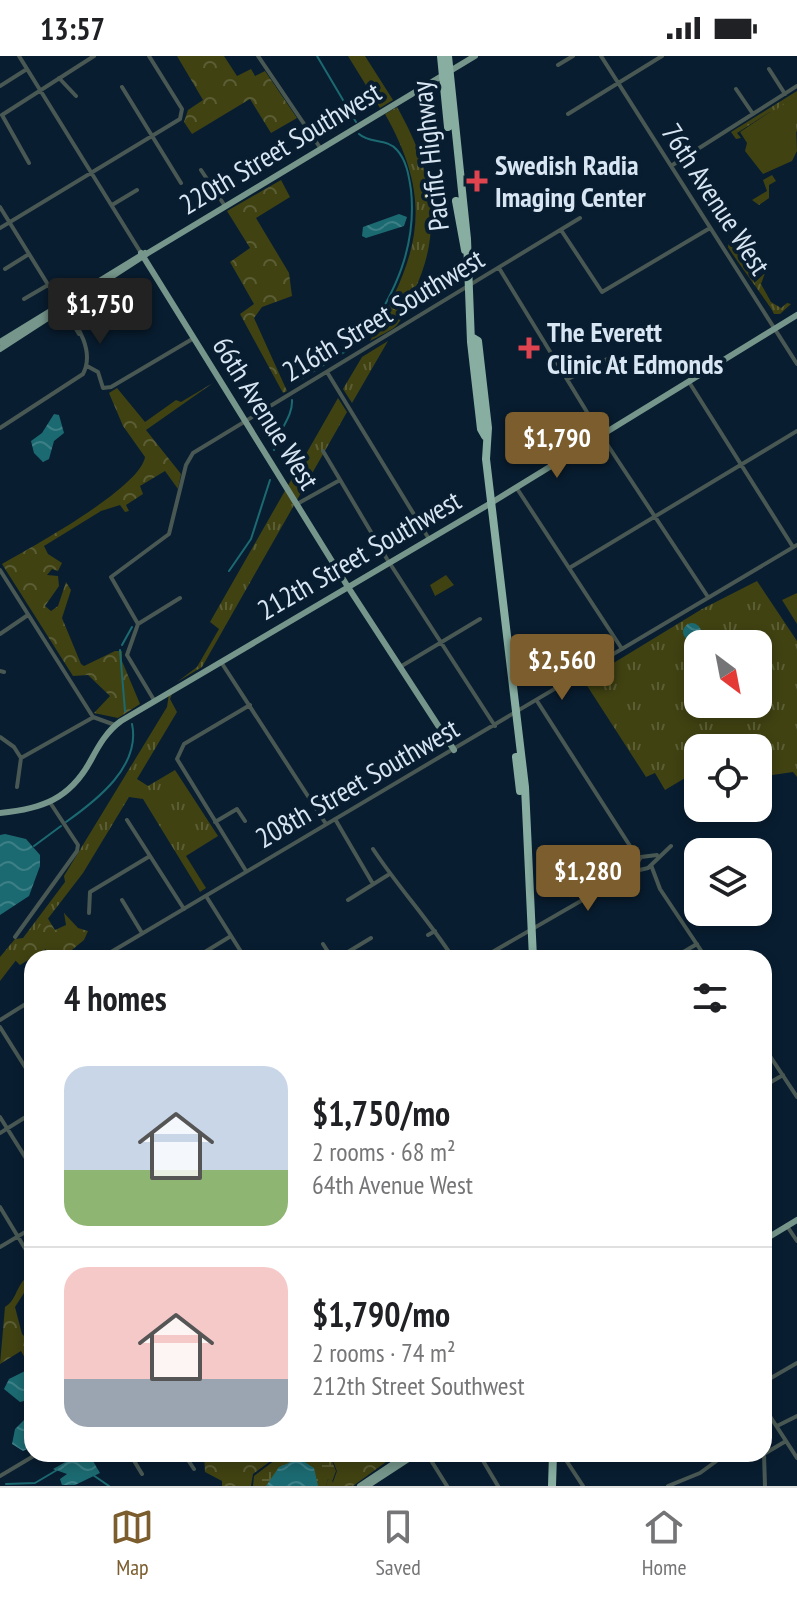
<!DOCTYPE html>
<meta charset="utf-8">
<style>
:root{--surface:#fff;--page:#f2f2f2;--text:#202124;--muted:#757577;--line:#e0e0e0;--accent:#7c5e2e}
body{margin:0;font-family:"PT Sans Narrow",sans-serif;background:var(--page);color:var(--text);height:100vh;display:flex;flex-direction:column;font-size:30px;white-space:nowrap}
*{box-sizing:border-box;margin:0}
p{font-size:26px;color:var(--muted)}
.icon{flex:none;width:44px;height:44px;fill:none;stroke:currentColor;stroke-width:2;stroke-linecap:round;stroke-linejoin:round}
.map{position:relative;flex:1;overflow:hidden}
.drawer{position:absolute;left:24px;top:894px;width:748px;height:512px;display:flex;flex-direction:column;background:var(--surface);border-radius:24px;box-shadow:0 4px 12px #0003}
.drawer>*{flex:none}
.needle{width:52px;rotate:148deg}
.buttons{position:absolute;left:684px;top:574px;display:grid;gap:16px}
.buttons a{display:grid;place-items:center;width:88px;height:88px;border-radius:16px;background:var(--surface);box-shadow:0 4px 12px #0003;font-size:40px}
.price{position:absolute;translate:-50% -68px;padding:0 18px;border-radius:8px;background:var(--accent);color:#fff;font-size:26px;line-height:52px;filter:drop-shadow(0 2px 4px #0008)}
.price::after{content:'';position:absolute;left:50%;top:48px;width:24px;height:18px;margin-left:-12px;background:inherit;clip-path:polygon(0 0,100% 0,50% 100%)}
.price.current{background:#222;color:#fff}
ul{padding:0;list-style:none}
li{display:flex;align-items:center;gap:24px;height:200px;padding:0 40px}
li+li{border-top:2px solid var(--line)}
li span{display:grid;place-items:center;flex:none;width:224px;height:160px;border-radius:24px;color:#555}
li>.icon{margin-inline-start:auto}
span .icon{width:96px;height:96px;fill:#fffc;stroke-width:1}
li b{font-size:34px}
h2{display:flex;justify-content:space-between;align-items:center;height:96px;padding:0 40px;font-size:34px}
.status{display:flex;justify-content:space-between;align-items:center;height:56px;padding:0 40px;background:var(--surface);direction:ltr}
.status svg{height:22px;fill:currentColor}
.menu{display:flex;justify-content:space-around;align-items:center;height:112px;border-top:2px solid var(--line);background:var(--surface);font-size:22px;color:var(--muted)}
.menu a{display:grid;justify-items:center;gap:4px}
.menu .current{color:var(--accent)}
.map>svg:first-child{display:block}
</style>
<div class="status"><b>13:57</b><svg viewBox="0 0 49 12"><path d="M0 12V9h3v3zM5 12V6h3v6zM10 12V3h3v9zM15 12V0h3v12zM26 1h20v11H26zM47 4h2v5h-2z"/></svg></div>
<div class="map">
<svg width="797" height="1430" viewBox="0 0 797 1430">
<defs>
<pattern id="grass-tufts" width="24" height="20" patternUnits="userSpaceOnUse" patternTransform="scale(2)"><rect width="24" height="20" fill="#404212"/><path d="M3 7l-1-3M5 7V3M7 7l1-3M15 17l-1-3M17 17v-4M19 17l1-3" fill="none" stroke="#5b5d35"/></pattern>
<pattern id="forest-crowns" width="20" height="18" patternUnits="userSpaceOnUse" patternTransform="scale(2)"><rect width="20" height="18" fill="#404212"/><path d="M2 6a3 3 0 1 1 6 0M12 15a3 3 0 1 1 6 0" fill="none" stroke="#5b5d35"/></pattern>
<pattern id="wetland-marsh" width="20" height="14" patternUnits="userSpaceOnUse" patternTransform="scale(2)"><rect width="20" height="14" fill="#404212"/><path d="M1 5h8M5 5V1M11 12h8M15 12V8" fill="none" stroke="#5b5d35"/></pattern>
<pattern id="water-waves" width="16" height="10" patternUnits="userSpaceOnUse" patternTransform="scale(2)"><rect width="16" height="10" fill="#1c6a71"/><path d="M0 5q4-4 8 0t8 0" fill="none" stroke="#3c7f86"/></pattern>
</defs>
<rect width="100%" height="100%" fill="#081d30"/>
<path fill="url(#grass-tufts)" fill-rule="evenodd" d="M348,0H365L393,44L380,52Z
M797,35V76L770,56L737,77L741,82L736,83L731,76Z
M397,51C431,110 445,172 414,235C410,246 404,260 397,269C390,276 378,280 370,285C418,200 436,148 385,58Z
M772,119L776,125L769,129V142L759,149L752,144L767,135L763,124Z
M742,177L738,194L753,213H765L757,219H749L754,221V227L765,217L761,228L771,246L781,252L787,247L791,248L780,258H774C773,253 737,206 728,191L729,185Z
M388,285L352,347L343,333L362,301Z
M338,342L347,356L202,611L177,626L197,611L219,573L210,566Z
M757,525L797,585V721L793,716L758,721V692H698V721L690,719L665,734L655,717L646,721L584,625L702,553ZM698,588H758V648H698Z
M169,638H172L170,643L177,656L137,723L148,730L175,714L218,780L186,800L206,832L200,836L143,743L129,741L83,817L0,925V901L15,883L23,882L65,826L64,820L167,651Z"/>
<path fill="url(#forest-crowns)" d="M177,0H224L237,20L251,13L255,20L265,15L297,62L271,77L250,43L192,78L184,66L188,54L203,44Z
M281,124L290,141L256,162L289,217L292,240L262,251L254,262L287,335L283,337L240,258L254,248L230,206L250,192L227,155Z
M213,327L146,374L181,418L178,433L165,415L140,430L143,438L126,449L129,455L125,456L120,449L101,455L44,490L48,498L62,507L58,515L52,513L47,519L58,520L59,530L45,550L51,555L58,550L66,526L71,534L62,562L81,608L84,610L115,595H122V605L140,648L118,662L94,657L110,640L88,619L73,620L2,508C32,491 140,432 145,401L123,370L109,337L117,332L145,366L176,344L181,346Z
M64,857L78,872L88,875L84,884L62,902H46V893L20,909L14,903L47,861L55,874L66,869Z
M28,1220L31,1226L15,1251L22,1278L28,1284L32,1282V1315L21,1295L0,1308L5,1251C17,1244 16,1229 28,1220Z
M204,1398H280L253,1418L251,1430H222V1425L205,1416Z
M330,1398H382L386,1406L353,1430H326L328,1423L333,1426L337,1415Z"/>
<path fill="url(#wetland-marsh)" d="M283,1398H329L336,1415L332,1426L328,1423L326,1430H253L254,1420Z"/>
<path fill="#404212" d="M795,41L797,95L792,105L763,118L745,95L747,87L740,76L770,56L780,58L777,53Z
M446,519L454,529L435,540L430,529Z
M797,537V568L782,544Z"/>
<path fill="url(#water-waves)" d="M399,158L407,161L404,170L366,182L362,180L363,171Z
M54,358L59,359L64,377L54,385L49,403L43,406L34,397L31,385L42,377Z
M683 576a9 9 0 1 1 18 0a9 9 0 1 1-18 0Z
M5,778L26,783L40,799V810L29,840L0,859V779Z
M29,1313L32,1318V1391L23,1395L12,1388L15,1373L26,1362L24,1350L28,1344L20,1346L4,1333L9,1323Z
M80,1398H89L100,1417L75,1429H62L60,1423L67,1418L53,1413Z
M293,1405H303L314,1412L318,1430H266L279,1411Z"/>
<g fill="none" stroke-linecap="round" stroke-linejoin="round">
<path stroke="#1c6a71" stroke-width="2" d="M317,0L356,66
M359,78C370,88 387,82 397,94C407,105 409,121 411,134C417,191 395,237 364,283
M298,325L354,290
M274,394C277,375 293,362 292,344
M229,515L251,483L270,424
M122,589L132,571
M120,594L125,655
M66,766C97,744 141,710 132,668
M34,790L61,770
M93,1419L109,1430
M6,1428L35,1427L57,1414"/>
<path stroke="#495853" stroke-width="4" d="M19,0L141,197
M258,0L321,93
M601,0L797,308
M558,9L573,0
M769,13L785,38
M59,22L76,40
M0,30L27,13
M122,31L181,127
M736,33L753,58
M568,58L662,0
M29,107L2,59L94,0
M671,110L797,30
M201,114L225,150
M112,149L137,134
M0,151L60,248
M0,172L180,63L182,53L149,0
M561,174L602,236L710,172
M499,212L601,379L708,541
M5,213L29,198
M24,243L48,229
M65,255L79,278
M87,310L98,316L103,332L111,331L194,282
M327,316L429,483
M568,323L607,303
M689,326L793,491
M0,372L83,318C94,297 80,270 64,255
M323,395L387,503L495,670
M516,431L622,593
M297,448L340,424
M571,511L797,375
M0,514L93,661L115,669
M138,568L180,542
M0,578L28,559
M221,606L326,768
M400,611L480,563
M0,615L4,616
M154,644L127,599L138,568L111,521L169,478L186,409L193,397L580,162
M537,645L639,804
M0,681L14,691L21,702L17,731
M21,702L92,662
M335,763L373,828
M127,764L184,853
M215,766L237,753L245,765
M373,793C398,831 428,863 453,902
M651,809L660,833L706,902
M633,814L641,801L657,799
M246,815L177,703L184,688L250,649
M206,840L245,902
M122,844L142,877
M348,844L388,819
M89,857L90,836L150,800
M428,879L435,875
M15,881L77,795L78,789L51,748
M323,888L332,902
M101,902L797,489
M195,902L231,880
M338,902L371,882
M482,902L631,816L648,812L671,790
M673,902L697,888
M0,964L32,944
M0,971L32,1022
M764,991L797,1041
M764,1030L783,1019
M0,1061L32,1112
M0,1077L32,1057
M0,1151L32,1204
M787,1170L797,1185
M0,1191L32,1172
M764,1326L797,1307
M764,1351L797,1402
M777,1370L797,1360
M130,1398L142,1418
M184,1398L194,1413
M427,1398L447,1430
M479,1398L498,1430
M562,1398L583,1430
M764,1398L765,1430
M764,1398L786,1385
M0,1420L37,1398
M668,1430L700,1417L726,1398"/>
<path stroke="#76968b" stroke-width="6" d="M141,197L348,531L454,694
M0,286L145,197
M0,293L148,197L475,0
M0,757C42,753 70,743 91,704C99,689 107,675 121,665L491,447L797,259
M764,1184L797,1164
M360,1430L408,1398
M367,1430L416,1398"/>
<path stroke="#87aea1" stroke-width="8" d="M441,0L448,71
M448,0L467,183L471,286L481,373L485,380
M456,145L465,194
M473,282L478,285L488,372L486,403L525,731L533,902
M516,701L520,735
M552,1430L553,1398"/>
</g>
<g fill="#e0444e" stroke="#081d30" stroke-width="3">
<path d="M473 113h8v8h8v8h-8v8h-8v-8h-8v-8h8z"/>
<path d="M525 280h8v8h8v8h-8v8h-8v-8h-8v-8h8z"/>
</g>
<g text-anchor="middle" stroke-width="8" stroke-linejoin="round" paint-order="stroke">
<g font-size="28" fill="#d8e6f3" stroke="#081d30">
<text transform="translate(280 92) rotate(-31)" y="10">220th Street Southwest</text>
<text transform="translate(430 100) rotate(-97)" y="10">Pacific Highway</text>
<text transform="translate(716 143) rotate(57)" y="10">76th Avenue West</text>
<text transform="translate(383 259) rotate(-31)" y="10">216th Street Southwest</text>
<text transform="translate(266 357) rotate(58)" y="10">66th Avenue West</text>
<text transform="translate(359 499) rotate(-30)" y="10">212th Street Southwest</text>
<text transform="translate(357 727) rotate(-30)" y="10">208th Street Southwest</text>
</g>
<g font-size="28" font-weight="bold" fill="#d8e6f3" stroke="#081d30" text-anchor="start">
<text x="495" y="119">Swedish Radia<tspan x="495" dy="32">Imaging Center</tspan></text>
<text x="547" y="286">The Everett<tspan x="547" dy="32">Clinic At Edmonds</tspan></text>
</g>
</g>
</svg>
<div class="buttons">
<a><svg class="needle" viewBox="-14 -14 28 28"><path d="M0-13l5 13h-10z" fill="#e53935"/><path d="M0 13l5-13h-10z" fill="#757577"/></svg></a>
<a><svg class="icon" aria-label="locate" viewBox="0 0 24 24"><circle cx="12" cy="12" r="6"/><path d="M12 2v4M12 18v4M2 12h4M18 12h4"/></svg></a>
<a><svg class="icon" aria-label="layers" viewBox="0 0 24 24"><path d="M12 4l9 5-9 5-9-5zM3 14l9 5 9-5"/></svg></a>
</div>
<b class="price current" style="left:100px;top:290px">$1,750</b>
<b class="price" style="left:557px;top:424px">$1,790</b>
<b class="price" style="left:562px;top:646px">$2,560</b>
<b class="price" style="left:588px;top:857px">$1,280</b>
<section class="drawer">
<h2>4 homes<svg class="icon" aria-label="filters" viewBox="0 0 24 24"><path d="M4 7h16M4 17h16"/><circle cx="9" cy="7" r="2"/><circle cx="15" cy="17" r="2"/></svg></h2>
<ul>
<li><span style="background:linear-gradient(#c9d6e8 65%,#8fb573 0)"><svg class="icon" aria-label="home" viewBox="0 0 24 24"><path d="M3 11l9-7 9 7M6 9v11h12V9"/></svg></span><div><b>$1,750/mo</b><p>2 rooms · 68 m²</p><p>64th Avenue West</p></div></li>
<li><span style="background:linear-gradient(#f6c9c9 70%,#9aa5b1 0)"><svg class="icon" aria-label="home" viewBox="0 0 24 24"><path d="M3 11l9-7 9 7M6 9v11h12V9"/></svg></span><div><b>$1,790/mo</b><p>2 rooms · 74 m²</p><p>212th Street Southwest</p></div></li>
</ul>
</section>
</div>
<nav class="menu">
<a class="current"><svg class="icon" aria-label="map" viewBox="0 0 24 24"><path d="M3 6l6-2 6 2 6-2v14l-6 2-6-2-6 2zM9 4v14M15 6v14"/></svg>Map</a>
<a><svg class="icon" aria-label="saved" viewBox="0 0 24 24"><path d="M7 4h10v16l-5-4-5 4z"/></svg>Saved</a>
<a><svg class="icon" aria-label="home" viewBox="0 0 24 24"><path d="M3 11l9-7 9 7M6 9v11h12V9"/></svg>Home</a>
</nav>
